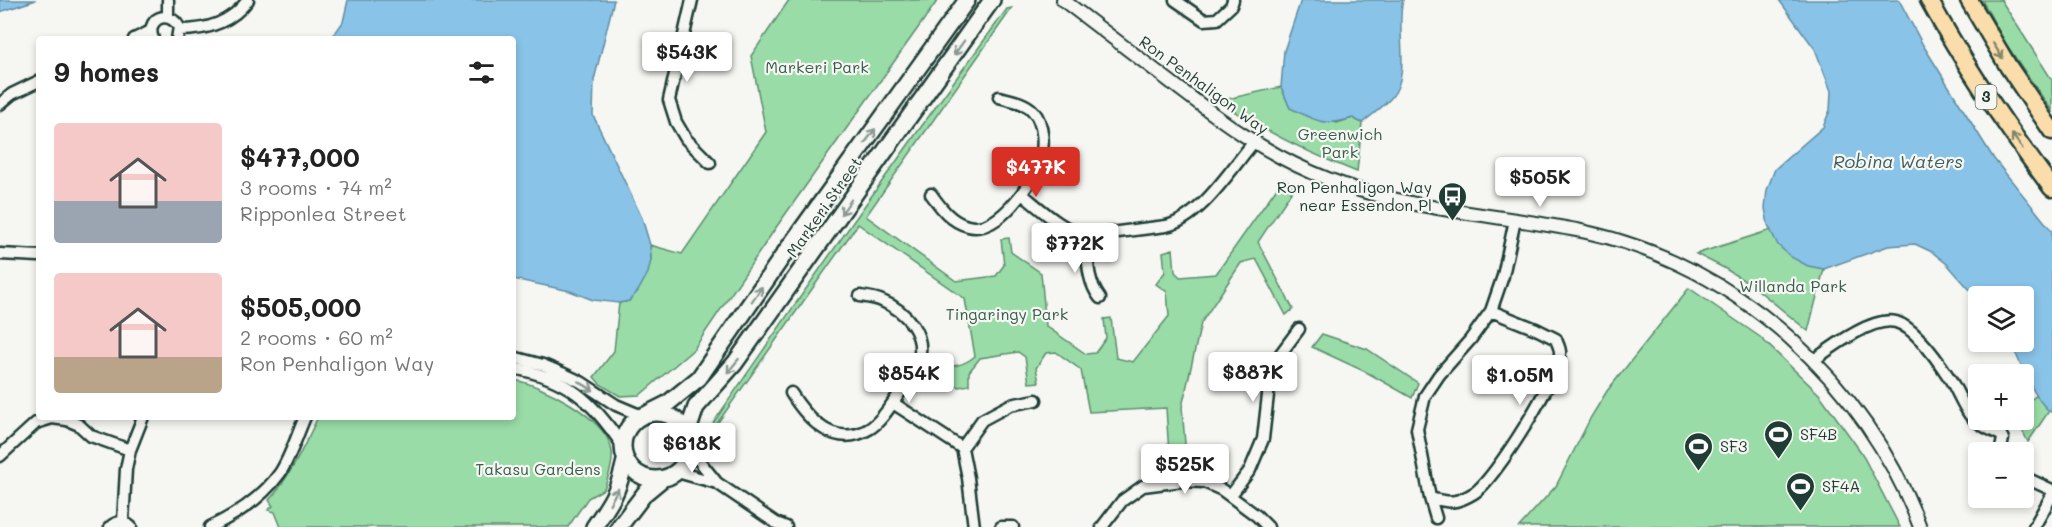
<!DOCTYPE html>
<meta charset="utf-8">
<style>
:root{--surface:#fff;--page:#f2f2f2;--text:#222;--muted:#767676;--accent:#d93025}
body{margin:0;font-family:Mali,sans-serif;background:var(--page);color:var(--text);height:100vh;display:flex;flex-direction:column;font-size:22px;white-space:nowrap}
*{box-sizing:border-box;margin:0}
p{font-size:20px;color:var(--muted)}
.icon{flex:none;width:33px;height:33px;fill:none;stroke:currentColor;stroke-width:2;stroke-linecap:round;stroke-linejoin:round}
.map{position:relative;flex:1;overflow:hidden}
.side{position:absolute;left:36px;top:36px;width:480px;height:384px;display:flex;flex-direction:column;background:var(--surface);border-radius:6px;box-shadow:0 3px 9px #0003}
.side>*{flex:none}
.controls{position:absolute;left:1968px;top:286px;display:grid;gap:12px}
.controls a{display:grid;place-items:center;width:66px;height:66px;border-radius:6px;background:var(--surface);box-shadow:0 3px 9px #0003;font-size:30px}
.price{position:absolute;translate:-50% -51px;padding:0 14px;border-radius:6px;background:#fff;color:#222;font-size:20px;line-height:39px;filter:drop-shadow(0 2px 3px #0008)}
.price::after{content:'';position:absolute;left:50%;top:36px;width:18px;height:14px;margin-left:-9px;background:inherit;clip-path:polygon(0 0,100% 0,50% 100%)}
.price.current{background:var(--accent);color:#fff}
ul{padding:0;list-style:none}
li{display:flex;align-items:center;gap:18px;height:150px;padding:0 18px}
li span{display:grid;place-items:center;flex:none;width:168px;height:120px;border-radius:6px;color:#555}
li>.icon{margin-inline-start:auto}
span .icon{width:72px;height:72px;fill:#fffc;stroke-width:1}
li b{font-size:26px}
h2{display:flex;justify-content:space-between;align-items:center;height:72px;padding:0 18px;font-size:26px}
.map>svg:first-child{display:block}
</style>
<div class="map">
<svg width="2052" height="527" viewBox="0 0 2052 527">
<rect width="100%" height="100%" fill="#f6f6f2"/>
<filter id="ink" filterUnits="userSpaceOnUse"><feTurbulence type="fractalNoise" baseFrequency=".0167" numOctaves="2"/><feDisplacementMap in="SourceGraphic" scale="12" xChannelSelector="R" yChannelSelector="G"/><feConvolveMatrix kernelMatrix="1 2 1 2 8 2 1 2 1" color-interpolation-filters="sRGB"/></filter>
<g filter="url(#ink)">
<path fill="#99dca7" stroke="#5c8c6e" stroke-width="1.5" d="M789,0H938L777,226L694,349L640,395L620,396L600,384L594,377L614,351L619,303L629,301L651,260L650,245L682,254L766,132L751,56Z
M1982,0H2001L2052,80V111L2006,44Z
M1012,8L866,216L956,281L996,276L1004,265L1001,239L1009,238L1011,252L1041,273L1046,326L1086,354L1095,353L1106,338L1104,319L1111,318L1116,358L1133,362L1169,316L1167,292L1156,284L1165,272L1163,252L1173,249L1175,272L1180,277L1216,274L1283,179L1296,185L1258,242L1293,309L1286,315L1256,259L1241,263L1201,323L1182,407L1187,468L1170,469L1166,408L1089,412L1081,370L1056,352L1046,353L1036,368L1039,382L1029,383L1025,357L1018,352L980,358L969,372V385L959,387L941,375L930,377L937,364C950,369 965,365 975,356L965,299L858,224L709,435L704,445L705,435C803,291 904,149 1007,9Z
M1281,87L1290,108L1337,123L1353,118L1362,123L1357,172C1308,153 1262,130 1218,101Z
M1771,230C1782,252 1800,264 1824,269L1808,331L1753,286L1724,268L1696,254Z
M1689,288L1760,337L1820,395L1861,452L1900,527H1519L1556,486L1591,417L1607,391Z
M1322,334L1367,349L1418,383L1412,398L1368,373L1312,347Z
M513,380C542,384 603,417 611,447C615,460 608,477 604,489L588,498L568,527H281L275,512L268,510L273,506L269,500C291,476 304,446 318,417H513Z
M2037,395L2049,411L2028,442L2021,428L2000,421L2024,420V405Z"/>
<path fill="#89c3e8" stroke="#5f8da0" stroke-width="1.5" d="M0,0H36L0,12Z
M348,0H614L594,80L593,115L642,218L650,245L651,260L648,273L638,291L629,301L619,303L593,300L570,291L513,279V39H331L343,22Z
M1301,0H1403C1395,29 1412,75 1391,98C1383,107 1372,115 1362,123L1353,118C1323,127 1317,121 1290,108L1281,87L1284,51Z
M1779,0H1899L1923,45L1994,159L2052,231V413C2033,400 2021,362 2010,342H2024V297H1978V299L1947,264L1932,252L1915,244L1888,246L1824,269L1808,266L1791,257L1778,245L1768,225L1765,208L1767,190L1775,169L1823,127L1830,110L1831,91L1815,49Z"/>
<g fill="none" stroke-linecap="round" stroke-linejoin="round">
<defs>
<path id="minor" d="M692,0L669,100L676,122L686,139L710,163
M1175,0L1204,20L1217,19L1231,6L1233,0
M168,17V0
M179,30C207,30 231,23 248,0
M134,39L151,31
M153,39C145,19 168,8 179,27L177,39
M0,104L12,94L39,81
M931,194C941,208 951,222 968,226C998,234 1029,187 1039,163C1045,148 1044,123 1033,111C1025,102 1010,100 999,97
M1022,194C1042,210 1061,229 1086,236L1166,226C1201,218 1230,170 1253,143
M1086,236C1088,258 1086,280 1100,298
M0,254L39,256
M513,357L543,365L562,373L581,382L616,405L642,416
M1814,360C1832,347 1873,316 1896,322C1916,328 1939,362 1950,379C1957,390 1962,404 1970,415C1978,425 1990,429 2001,435L2003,439L2000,453
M513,368C567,378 592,400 622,445
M791,393C808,420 835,449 869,429C881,422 891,405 899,394C905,384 915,373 918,362C927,336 907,311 882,301C876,298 867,297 860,296
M893,403L962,448L968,478L974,527
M689,448L717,483L776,523L786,527
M962,448L982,420L1010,405L1036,400
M0,456L36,423L52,418L67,420L79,425L91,436L130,450
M677,472L717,483
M2024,477L2052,490
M1231,495L1250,470L1263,439L1270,377L1276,360L1299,329
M1430,498C1450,503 1456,504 1474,493C1494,481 1561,374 1560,352C1560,348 1557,343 1556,339L1536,329L1491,311
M1436,518L1430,498L1417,429L1425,396L1439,375L1470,340L1491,311L1503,276L1515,220
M123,522L126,469L130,450L143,417
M110,527C117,521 124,521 131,527
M210,527C238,514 262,498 280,473C291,456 297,435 305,417
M1001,527H1013
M1102,527L1122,501L1143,486L1182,481L1204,482L1222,490L1257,516L1268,527
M2034,527L2052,495"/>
<path id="tertiary" d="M1063,0C1098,27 1133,53 1168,80C1220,120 1266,155 1328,179C1410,212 1501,214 1586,232C1738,265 1866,383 1920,527"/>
<path id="secondary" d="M623 446a33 33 0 1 1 66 0a33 33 0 1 1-66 0Z
M649,413L667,404L699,378L787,250L967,0
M687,434L696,407L735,363L992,0
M594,527C612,501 618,492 625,461
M619,527L645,493L662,479"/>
<path id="primary" d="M1929,0C1965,66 2007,128 2052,188
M1969,0L2008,66L2052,131"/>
</defs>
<use href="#minor" stroke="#1f3d34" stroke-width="15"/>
<use href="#tertiary" stroke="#1f3d34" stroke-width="16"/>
<use href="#secondary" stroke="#1f3d34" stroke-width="20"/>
<use href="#primary" stroke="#1f3d34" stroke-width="21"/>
<use href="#minor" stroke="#f6f6f2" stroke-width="10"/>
<use href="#tertiary" stroke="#f6f6f2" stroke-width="12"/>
<use href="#secondary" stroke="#f6f6f2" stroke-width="15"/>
<use href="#primary" stroke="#faddab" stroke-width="16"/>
</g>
<defs><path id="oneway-shaft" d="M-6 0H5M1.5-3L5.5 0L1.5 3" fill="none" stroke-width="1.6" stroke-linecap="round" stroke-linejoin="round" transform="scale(1.5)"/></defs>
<g stroke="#8a9a93">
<use href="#oneway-shaft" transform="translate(959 48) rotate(125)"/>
<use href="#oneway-shaft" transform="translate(870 136) rotate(-54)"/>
<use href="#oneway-shaft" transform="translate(846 207) rotate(125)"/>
<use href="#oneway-shaft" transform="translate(757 294) rotate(-55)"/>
<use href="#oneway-shaft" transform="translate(733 366) rotate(129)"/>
<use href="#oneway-shaft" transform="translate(586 386) rotate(31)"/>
<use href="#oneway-shaft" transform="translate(614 496) rotate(-61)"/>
</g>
<g stroke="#82856a">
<use href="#oneway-shaft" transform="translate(1998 51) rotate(58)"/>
<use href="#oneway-shaft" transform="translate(2017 141) rotate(-126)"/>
</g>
</g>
<defs>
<symbol id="bus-pin" viewBox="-11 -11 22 30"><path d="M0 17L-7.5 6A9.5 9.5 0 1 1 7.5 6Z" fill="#1f3d34" stroke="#f6f6f2"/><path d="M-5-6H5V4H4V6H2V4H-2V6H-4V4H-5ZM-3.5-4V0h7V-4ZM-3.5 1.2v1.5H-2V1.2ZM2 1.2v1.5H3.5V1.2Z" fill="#fff"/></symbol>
<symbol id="stadium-pin" viewBox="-11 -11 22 30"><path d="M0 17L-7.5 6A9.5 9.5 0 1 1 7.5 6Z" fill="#1f3d34" stroke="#f6f6f2"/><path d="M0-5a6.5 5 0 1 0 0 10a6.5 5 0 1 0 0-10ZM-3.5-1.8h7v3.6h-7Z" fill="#fff"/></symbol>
</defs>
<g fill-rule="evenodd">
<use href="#bus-pin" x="1436" y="180" width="33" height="45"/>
<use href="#stadium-pin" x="1762" y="418" width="33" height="45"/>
<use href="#stadium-pin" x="1682" y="430" width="33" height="45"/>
<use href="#stadium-pin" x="1784" y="470" width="33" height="45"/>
</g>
<g text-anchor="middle" stroke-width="4.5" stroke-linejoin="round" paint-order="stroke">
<rect fill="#f6f6f2" stroke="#60746d" stroke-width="1.5" x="1975.5" y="85" width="21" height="24" rx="4.5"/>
<g font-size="15" font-weight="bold" fill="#1f3d34">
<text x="1986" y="102">3</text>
</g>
<g font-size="16" fill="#375d4b" stroke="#f6f6f2">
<text x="817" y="73">Markeri Park</text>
<text x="1340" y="140">Greenwich<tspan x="1340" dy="18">Park</tspan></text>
<text x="1793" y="292">Willanda Park</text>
<text x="1007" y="320">Tingaringy Park</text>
<text x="538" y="475">Takasu Gardens</text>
</g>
<g font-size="16" fill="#1f3d34" stroke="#f6f6f2">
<text transform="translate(1204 85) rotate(36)" y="6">Ron Penhaligon Way</text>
<text transform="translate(824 207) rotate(-55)" y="6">Markeri Street</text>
</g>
<g font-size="16" fill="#1f3d34" stroke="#f6f6f2" text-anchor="start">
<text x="1432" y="193" text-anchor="end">Ron Penhaligon Way<tspan x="1432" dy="18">near Essendon Pl</tspan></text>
<text x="1800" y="440">SF4B</text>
<text x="1720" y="452">SF3</text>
<text x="1822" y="492">SF4A</text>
</g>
<g font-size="18" font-style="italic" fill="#3a5e61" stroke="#f6f6f2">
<text x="1898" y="168">Robina Waters</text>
</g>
</g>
</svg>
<div class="controls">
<a><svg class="icon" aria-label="layers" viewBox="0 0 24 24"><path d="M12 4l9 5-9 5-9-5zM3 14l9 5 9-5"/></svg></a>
<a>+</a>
<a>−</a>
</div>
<b class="price" style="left:687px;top:83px">$543K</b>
<b class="price current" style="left:1036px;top:198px">$477K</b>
<b class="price" style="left:1540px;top:208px">$505K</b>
<b class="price" style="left:1075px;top:274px">$772K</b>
<b class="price" style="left:1253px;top:403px">$887K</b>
<b class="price" style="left:909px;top:404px">$854K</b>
<b class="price" style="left:1520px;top:406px">$1.05M</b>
<b class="price" style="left:692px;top:474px">$618K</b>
<b class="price" style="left:1185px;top:495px">$525K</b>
<section class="side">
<h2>9 homes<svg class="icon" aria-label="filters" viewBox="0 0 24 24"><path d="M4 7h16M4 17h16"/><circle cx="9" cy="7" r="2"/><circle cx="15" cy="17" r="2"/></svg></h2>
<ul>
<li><span style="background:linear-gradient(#f6c9c9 65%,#9aa5b1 0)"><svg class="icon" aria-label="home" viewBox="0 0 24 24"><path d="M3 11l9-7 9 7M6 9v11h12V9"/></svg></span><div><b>$477,000</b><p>3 rooms · 74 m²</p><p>Ripponlea Street</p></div></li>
<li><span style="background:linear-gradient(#f6c9c9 70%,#b9a48a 0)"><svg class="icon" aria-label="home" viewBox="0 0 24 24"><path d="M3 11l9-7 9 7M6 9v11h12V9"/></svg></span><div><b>$505,000</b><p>2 rooms · 60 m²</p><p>Ron Penhaligon Way</p></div></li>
</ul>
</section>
</div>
